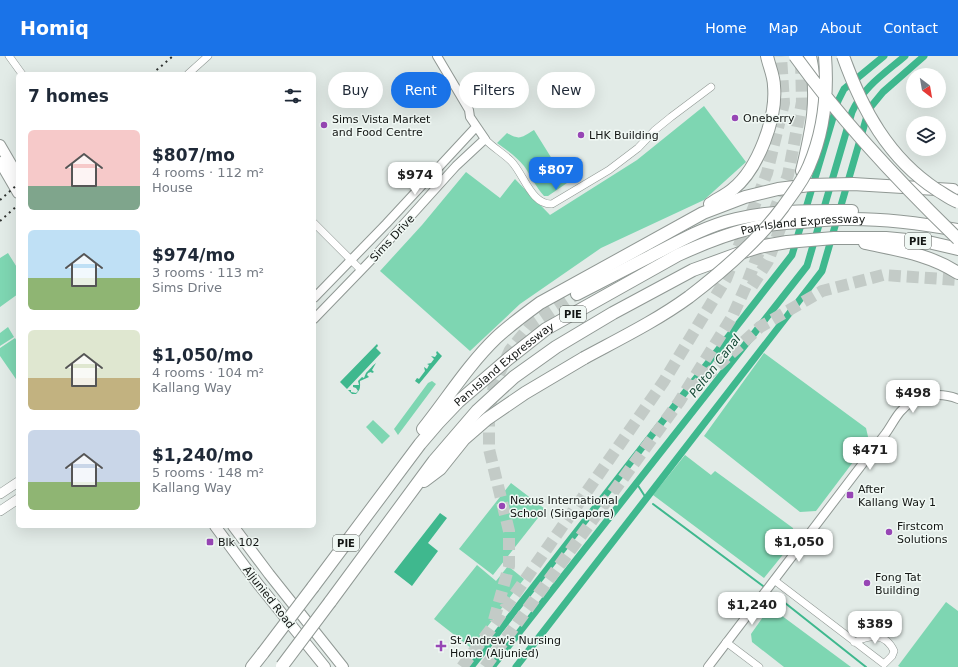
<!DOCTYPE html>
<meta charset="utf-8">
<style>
:root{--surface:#fff;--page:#f6f6f7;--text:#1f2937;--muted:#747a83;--accent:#1a73e8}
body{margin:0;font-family:"DejaVu Sans",sans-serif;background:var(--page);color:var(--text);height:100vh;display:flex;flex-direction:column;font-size:15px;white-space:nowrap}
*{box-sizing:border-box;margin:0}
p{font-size:13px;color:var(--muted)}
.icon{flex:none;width:22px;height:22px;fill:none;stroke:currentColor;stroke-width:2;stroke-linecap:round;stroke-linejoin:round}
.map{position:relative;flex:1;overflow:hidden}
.panel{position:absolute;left:16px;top:16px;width:300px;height:456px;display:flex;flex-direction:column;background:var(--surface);border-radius:6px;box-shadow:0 4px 16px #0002}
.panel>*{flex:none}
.banner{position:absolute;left:328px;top:16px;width:380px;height:36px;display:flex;gap:8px}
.needle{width:26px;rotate:149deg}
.controls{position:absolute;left:906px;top:12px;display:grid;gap:8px}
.controls a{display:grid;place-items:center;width:40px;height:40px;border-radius:50%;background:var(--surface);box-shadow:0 4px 16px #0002;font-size:20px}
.price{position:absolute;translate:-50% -34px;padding:0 9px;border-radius:8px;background:#fff;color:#222;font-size:13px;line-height:26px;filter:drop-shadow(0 1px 2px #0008)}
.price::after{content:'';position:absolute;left:50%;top:24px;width:12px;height:9px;margin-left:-6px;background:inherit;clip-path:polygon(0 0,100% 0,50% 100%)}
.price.current{background:var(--accent);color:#fff}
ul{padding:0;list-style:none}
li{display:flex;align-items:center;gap:12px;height:100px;padding:0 12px}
li span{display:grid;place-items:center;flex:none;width:112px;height:80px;border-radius:6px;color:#555}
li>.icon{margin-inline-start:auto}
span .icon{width:48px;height:48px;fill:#fffc;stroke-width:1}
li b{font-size:17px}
h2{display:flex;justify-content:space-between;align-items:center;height:48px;padding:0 12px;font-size:17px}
.tag{padding:0 14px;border-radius:18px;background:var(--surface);box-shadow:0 4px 16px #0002;font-size:14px;line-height:36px}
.tag.current{background:var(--accent);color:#fff}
header{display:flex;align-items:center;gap:24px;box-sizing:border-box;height:56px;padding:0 20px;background:var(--accent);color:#fff}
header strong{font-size:19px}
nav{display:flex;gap:22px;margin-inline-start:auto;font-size:14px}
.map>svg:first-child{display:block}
</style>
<header>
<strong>Homiq</strong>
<nav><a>Home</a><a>Map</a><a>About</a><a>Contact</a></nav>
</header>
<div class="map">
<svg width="958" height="611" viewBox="0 0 958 611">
<rect width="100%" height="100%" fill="#e2ebe7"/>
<path fill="#7ed6b2" d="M704,50L746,106L704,144L601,192L520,248L470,295L380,215L422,169L466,116L500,142L515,123L550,159L637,104Z
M534,74L567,127L548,140H544C536,131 531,120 524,110C517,101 507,94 497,87L507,77C520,85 522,81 534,74Z
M8,197L18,213V238L0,251V202Z
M8,271L14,281L0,290V277Z
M15,282L18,287V326L0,300V292Z
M764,297L866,372L869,385L816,455L800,456L704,380Z
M432,325L436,328L398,379L394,373L428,327Z
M373,364L390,380L382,388L366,371Z
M685,399L711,419L715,415L793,472L794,485L764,522L653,439Z
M511,427L545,453L493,519L459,493Z
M477,509L496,525L508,510L524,523L471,592L434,563Z
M946,546L958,555V611H900L898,610Z
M770,551L851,611H784L752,586L751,578Z"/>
<path fill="#3fb88e" d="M377,288L378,290L376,292L381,297L347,333L340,326Z
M437,295L442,300L419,328L415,325L417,322L419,323L425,315L424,311L427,313L429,309L427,308L431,307L434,303L431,300L435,301L437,298L436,297Z
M376,307L372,314L374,316L372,317L371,316L368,317L367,319L369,321L360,325C360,331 361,333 356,338H352L348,334H351V336L356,337L358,335L356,332L353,331V329H359L358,325L362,321L364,322L366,317C368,315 374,308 376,307Z
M440,457L447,462L428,487L438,495L412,530L394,516Z"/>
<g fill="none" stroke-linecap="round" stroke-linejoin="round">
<path stroke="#3fb88e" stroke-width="2" d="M637,428L646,442
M653,448L763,530
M775,539L866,611"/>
<path stroke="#3fb88e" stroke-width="7" d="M471,611L792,199L838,45L844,33L884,0
M492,611L807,210L852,56C863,31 885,17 905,0
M516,611L822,215L869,53L883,36L924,0"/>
<path stroke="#c3cbc7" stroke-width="12" stroke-dasharray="12 6" stroke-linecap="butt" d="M752,230L768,205L785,159
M691,334L760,271L822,235L883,219L958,224
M494,564L509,510V475L489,393V357L494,329L510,294L531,269L577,238
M462,611L490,574L664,325L726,223L767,117L784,47L781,0
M485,611L679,346L732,261L746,230L788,119L802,46L801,3"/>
<defs>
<path id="minor" d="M9,0L22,18
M188,18L208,0
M485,83C492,91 503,97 511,105C524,118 531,149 552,148L609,114L638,92L655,74L671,61L711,31
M314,167L361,214
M774,524C811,552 847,580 884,608L892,600L894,595C885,576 870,579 854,586
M726,586L759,611"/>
<path id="tertiary" d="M314,242L386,168L476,71
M314,263L373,202L456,110L485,83L470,61L469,54L437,0
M708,611L886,377C891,370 895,362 900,356C914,339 939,335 958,343"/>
<path id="secondary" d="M0,438L18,426
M0,455L18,443"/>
<path id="primary" d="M0,89L18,120
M0,106L18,137
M215,470L258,528L325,611
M233,470L269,518L343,611"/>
<g id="motorway">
<path d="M802,115C812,74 819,42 810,0"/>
<path d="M710,148C717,143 726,139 733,133C758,113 777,62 774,30C774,20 769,10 767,0"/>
<path d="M865,187C898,194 929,198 958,217"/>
<path d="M577,238C600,226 624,214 647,202C676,187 705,170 736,163C774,154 813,155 852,155"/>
<path d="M423,373C447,343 468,309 496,282C510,269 525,258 540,247L703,157L745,141L778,133L810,129L853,128L953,134"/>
<path d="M424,425L440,413L464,383L487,363L525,337L584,302"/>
<path id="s1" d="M313,531L420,388L438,367L458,346L508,303L546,273L678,199C702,188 727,178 752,172C768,168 785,167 801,166C815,165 829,163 843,163C882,162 920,167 958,174"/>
<path d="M330,546L434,405L477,355L514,321L556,291L613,257L693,214L737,198L759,191L787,186L834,182H886L928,186L958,193"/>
<path d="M252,611L263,597"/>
</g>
</defs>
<use href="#minor" stroke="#909894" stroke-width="8"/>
<use href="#tertiary" stroke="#909894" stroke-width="10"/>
<use href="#secondary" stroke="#909894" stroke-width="10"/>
<use href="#primary" stroke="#909894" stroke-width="12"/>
<use href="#motorway" stroke="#909894" stroke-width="14"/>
<use href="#minor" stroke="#fff" stroke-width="7"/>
<use href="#tertiary" stroke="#fff" stroke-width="8"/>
<use href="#secondary" stroke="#fff" stroke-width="9"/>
<use href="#primary" stroke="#fff" stroke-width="10"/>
<use href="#motorway" stroke="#fff" stroke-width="12"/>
<path stroke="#2e312f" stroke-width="2" stroke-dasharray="2 4" stroke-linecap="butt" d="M152,18L173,0
M0,144L18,128
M0,165L18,149"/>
<defs>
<path id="motorway-bridge" d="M795,0C843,67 899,126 958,183
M843,0C862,53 888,102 937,134C944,138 950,143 958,146
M584,302C619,283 656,265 689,241C723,215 757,186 783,151C792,138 803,125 809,110C824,75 828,38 825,0
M263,597L313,531
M282,610L330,546"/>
</defs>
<use href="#motorway-bridge" stroke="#909894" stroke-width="14" stroke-linecap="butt"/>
<use href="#motorway-bridge" stroke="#fff" stroke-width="12"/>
</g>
<g fill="#9746b5" stroke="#f0f8f4" stroke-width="1.5">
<circle cx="735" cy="62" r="4"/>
<circle cx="324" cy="69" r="4"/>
<circle cx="581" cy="79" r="4"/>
<rect x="846" y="435" width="8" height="8" rx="2"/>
<circle cx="502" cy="450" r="4"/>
<circle cx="889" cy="476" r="4"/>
<rect x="206" y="482" width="8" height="8" rx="2"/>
<circle cx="867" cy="527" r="4"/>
<path d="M439 584h4v4h4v4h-4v4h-4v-4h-4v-4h4z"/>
</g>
<g text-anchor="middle" stroke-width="3" stroke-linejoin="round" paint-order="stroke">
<g fill="#f0f8f4" stroke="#555a57" stroke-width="1">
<rect x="905" y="177" width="26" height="16" rx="3"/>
<rect x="560" y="250" width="26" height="16" rx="3"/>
<rect x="333" y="479" width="26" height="16" rx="3"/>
</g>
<g font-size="10" font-weight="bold" fill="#131614">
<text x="918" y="189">PIE</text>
<text x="573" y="262">PIE</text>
<text x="346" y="491">PIE</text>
</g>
<g font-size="11" fill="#131614" stroke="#f0f8f4" text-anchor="start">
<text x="743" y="66">Oneberry</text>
<text x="332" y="67">Sims Vista Market<tspan x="332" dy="13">and Food Centre</tspan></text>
<text x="589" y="83">LHK Building</text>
<text x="858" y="437">After<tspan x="858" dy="13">Kallang Way 1</tspan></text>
<text x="510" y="448">Nexus International<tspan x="510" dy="13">School (Singapore)</tspan></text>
<text x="897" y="474">Firstcom<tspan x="897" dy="13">Solutions</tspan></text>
<text x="218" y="490">Blk 102</text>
<text x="875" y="525">Fong Tat<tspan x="875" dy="13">Building</tspan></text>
<text x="450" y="588">St Andrew's Nursing<tspan x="450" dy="13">Home (Aljunied)</tspan></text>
</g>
<g font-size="11" fill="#131614" stroke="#f0f8f4">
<text dy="4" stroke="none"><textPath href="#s1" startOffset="631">Pan-Island Expressway</textPath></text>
<text transform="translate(392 182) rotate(-47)" y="4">Sims Drive</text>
<text dy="4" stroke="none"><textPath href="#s1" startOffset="295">Pan-Island Expressway</textPath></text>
<text transform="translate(269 541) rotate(52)" y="4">Aljunied Road</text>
</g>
<g font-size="12" font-style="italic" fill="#1a4b39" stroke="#f0f8f4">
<text transform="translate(715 310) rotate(-52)" y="4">Pelton Canal</text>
</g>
</g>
</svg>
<div class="controls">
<a><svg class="needle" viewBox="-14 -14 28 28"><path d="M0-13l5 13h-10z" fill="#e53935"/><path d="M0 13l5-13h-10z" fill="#747a83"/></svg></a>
<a><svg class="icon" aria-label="layers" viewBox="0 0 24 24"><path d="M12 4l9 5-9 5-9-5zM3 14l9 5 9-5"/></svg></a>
</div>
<b class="price current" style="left:556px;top:135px">$807</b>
<b class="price" style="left:415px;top:140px">$974</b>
<b class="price" style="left:913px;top:358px">$498</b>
<b class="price" style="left:870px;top:415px">$471</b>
<b class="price" style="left:799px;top:507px">$1,050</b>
<b class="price" style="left:752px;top:570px">$1,240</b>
<b class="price" style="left:875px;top:589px">$389</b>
<div class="banner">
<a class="tag">Buy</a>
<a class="tag current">Rent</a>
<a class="tag">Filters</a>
<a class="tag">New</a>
</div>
<section class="panel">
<h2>7 homes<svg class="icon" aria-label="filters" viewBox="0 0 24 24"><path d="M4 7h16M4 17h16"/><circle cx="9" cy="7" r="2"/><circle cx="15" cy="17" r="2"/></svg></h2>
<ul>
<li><span style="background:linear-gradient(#f6c9c9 70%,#7fa58c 0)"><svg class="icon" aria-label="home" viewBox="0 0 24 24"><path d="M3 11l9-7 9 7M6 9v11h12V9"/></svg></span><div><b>$807/mo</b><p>4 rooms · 112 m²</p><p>House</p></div></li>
<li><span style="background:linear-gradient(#bfe0f5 60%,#8fb573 0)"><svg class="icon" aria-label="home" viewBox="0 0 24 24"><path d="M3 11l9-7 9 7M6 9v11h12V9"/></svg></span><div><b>$974/mo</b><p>3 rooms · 113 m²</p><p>Sims Drive</p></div></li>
<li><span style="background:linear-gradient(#dfe7d0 60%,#c2b280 0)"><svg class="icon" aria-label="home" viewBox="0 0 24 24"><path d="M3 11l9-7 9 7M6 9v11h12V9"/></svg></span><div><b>$1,050/mo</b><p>4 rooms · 104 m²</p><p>Kallang Way</p></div></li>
<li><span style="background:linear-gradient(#c9d6e8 65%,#8fb573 0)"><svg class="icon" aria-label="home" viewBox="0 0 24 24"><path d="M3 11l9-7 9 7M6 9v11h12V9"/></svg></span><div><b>$1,240/mo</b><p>5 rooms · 148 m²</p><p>Kallang Way</p></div></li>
</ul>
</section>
</div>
